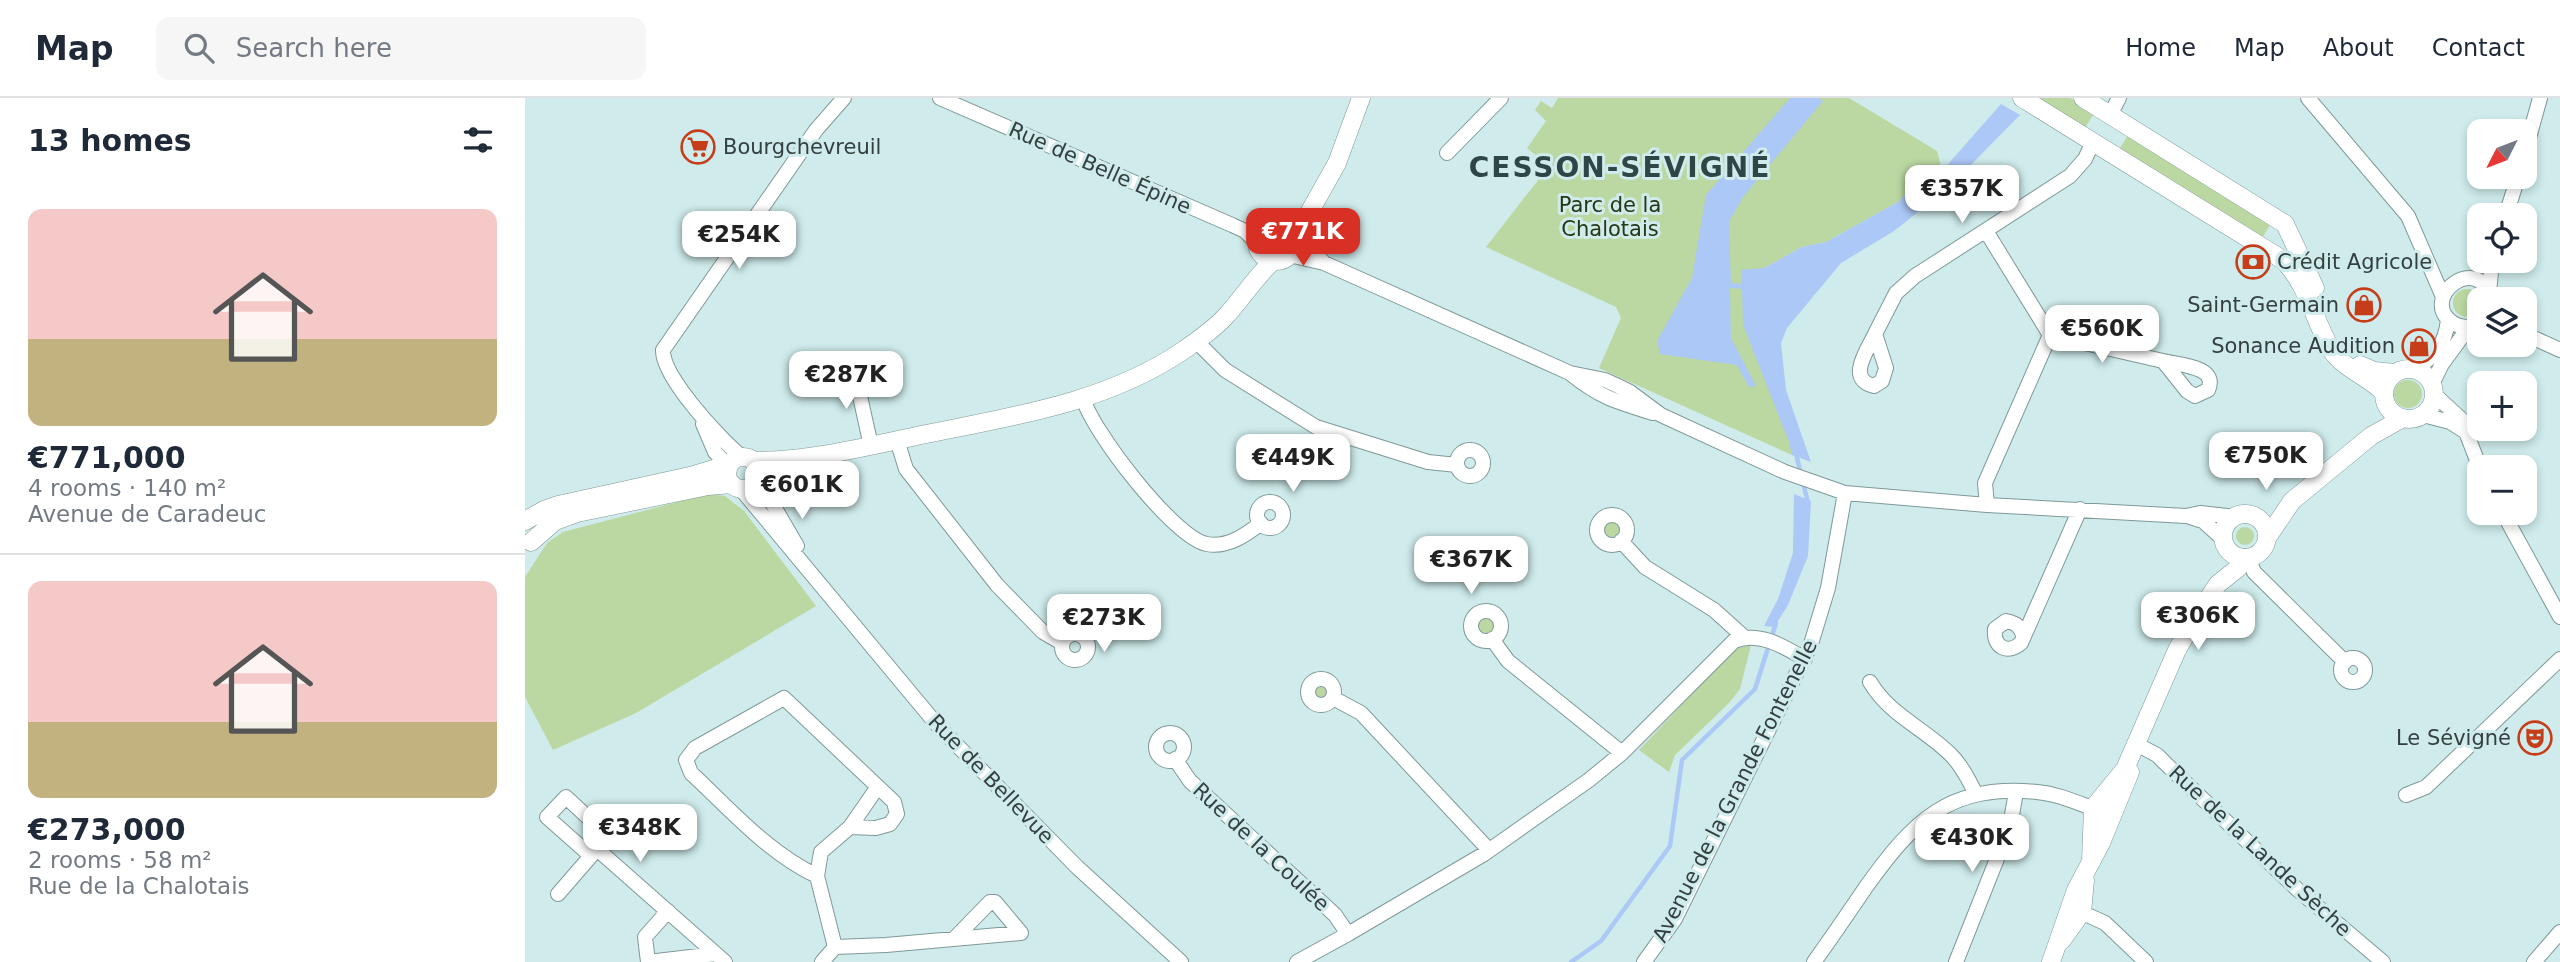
<!DOCTYPE html>
<meta charset="utf-8">
<style>
:root{--surface:#fff;--page:#f6f6f7;--text:#1f2937;--muted:#747a83;--line:#e0e1e3;--accent:#d93025}
body{margin:0;font-family:"DejaVu Sans",sans-serif;background:var(--page);color:var(--text);height:100vh;display:flex;flex-direction:column;font-size:26px;white-space:nowrap}
*{box-sizing:border-box;margin:0}
p{font-size:23px;color:var(--muted)}
.icon{flex:none;width:38px;height:38px;fill:none;stroke:currentColor;stroke-width:2;stroke-linecap:round;stroke-linejoin:round}
.map{position:relative;flex:1;overflow:hidden}
.panel{display:flex;flex-direction:column;background:var(--surface);width:525px}
.panel>*{flex:none}
.needle{width:46px;rotate:228deg}
.controls{position:absolute;left:1942px;top:21px;display:grid;gap:14px}
.controls a{display:grid;place-items:center;width:70px;height:70px;border-radius:14px;background:var(--surface);box-shadow:0 4px 10px #0003;font-size:35px}
.price{position:absolute;translate:-50% -60px;padding:0 16px;border-radius:14px;background:#fff;color:#222;font-size:23px;line-height:46px;filter:drop-shadow(0 2px 4px #0008)}
.price::after{content:'';position:absolute;left:50%;top:42px;width:21px;height:16px;margin-left:-10px;background:inherit;clip-path:polygon(0 0,100% 0,50% 100%)}
.price.current{background:var(--accent);color:#fff}
ul{padding:0;list-style:none}
li{display:grid;align-content:center;gap:14px;height:371px;padding:0 28px}
li+li{border-top:2px solid var(--line)}
li span{display:grid;place-items:center;height:217px;border-radius:14px;color:#555}
li>.icon{margin-inline-start:auto}
span .icon{width:126px;height:126px;fill:#fffc;stroke-width:1}
li b{font-size:30px}
h2{display:flex;justify-content:space-between;align-items:center;height:84px;padding:0 28px;font-size:30px}
header{display:flex;align-items:center;gap:42px;box-sizing:border-box;height:98px;padding:0 35px;background:var(--surface);border-bottom:2px solid var(--line)}
header strong{font-size:33px}
nav{display:flex;gap:38px;margin-inline-start:auto;font-size:24px}
.search{width:490px;height:63px;background:var(--page);display:flex;align-items:center;gap:18px;box-sizing:border-box;padding:0 24px;border-radius:14px;color:var(--muted);font-size:26px}
main{display:flex;flex:1;min-height:0}
.map>svg:first-child{display:block}
</style>
<header>
<strong>Map</strong>
<div class="search"><svg class="icon" aria-label="search" viewBox="0 0 24 24"><circle cx="10" cy="10" r="6"/><path d="M15 15l6 6"/></svg>Search here</div>
<nav><a>Home</a><a>Map</a><a>About</a><a>Contact</a></nav>
</header>
<main>
<section class="panel">
<h2>13 homes<svg class="icon" aria-label="filters" viewBox="0 0 24 24"><path d="M4 7h16M4 17h16"/><circle cx="9" cy="7" r="2"/><circle cx="15" cy="17" r="2"/></svg></h2>
<ul>
<li><span style="background:linear-gradient(#f6c9c9 60%,#c2b280 0)"><svg class="icon" aria-label="home" viewBox="0 0 24 24"><path d="M3 11l9-7 9 7M6 9v11h12V9"/></svg></span><div><b>€771,000</b><p>4 rooms · 140 m²</p><p>Avenue de Caradeuc</p></div></li>
<li><span style="background:linear-gradient(#f6c9c9 65%,#c2b280 0)"><svg class="icon" aria-label="home" viewBox="0 0 24 24"><path d="M3 11l9-7 9 7M6 9v11h12V9"/></svg></span><div><b>€273,000</b><p>2 rooms · 58 m²</p><p>Rue de la Chalotais</p></div></li>
</ul>
</section>
<div class="map">
<svg width="2035" height="864" viewBox="0 0 2035 864">
<rect width="100%" height="100%" fill="#cfebeb"/>
<path fill="#bbd8a2" d="M1033,0H1324L1412,53L1417,73L1394,81L1373,104L1301,144L1277,149L1239,170L1267,357L1074,270L1096,220L1091,209L961,149L1024,68L1002,50L1021,23L1010,12L1016,3L1027,10Z
M1510,0H1545L1570,14L1560,30Z
M1604,36L1747,124L1737,140L1593,53Z
M1928 205a14 14 0 1 1 28 0a14 14 0 1 1-28 0Z
M1869 296a14 14 0 1 1 28 0a14 14 0 1 1-28 0Z
M183,396L200,398L219,413L291,508L111,615L28,652L0,599V479L22,445L38,434Z
M1079 431a8 8 0 1 1 16 0a8 8 0 1 1-16 0Z
M1711 438a9 9 0 1 1 18 0a9 9 0 1 1-18 0Z
M953 527a8 8 0 1 1 16 0a8 8 0 1 1-16 0Z
M1226,547L1215,591L1204,605L1150,657L1144,674L1114,652L1202,559L1212,550Z
M788 594a8 8 0 1 1 16 0a8 8 0 1 1-16 0Z"/>
<path fill="#abc8f6" d="M1265,0H1294L1298,3L1218,99L1204,124L1206,185L1217,186L1216,172L1239,170L1277,149L1301,144L1373,104L1394,81L1417,73L1476,6L1495,17L1422,91L1369,133L1316,165L1262,230L1256,245L1261,292L1286,364L1267,357L1264,344L1218,227L1217,191L1205,190L1206,240L1231,288L1224,289L1212,267L1135,256L1132,243L1167,180L1181,97Z
M1269,396L1286,403L1283,458L1263,507L1249,529L1239,528L1253,501L1268,455Z"/>
<g fill="none" stroke-linecap="round" stroke-linejoin="round">
<path stroke="#abc8f6" stroke-width="4.5" d="M1271,356L1283,405
M1046,864L1076,843L1145,748L1157,662L1230,591L1251,525"/>
<defs>
<path id="minor" d="M415,0L707,127L720,133L732,145
M1783,0L1883,118L1918,199
M1585,17L1594,0
M2000,54L2015,0
M922,55L976,0
M1981,117L1993,79
M1461,133L1525,237L1460,385L1462,407
M770,140L784,148L799,165
M764,157L799,165L1045,275L1080,282L1093,288L1105,294L1136,317L1260,374L1320,395L1462,407L1661,418L1675,415L1711,419
M1964,195L1967,163
M1955,226C1946,230 1937,231 1928,225C1892,201 1953,152 1966,201
M1350,236L1371,195L1390,178L1545,78L1560,61L1568,44
M1350,236L1361,270L1357,283L1349,288C1321,281 1342,253 1350,236Z
M2000,236L2035,252
M1525,237L1638,263
M671,243L700,272L791,329L903,364L932,367
M1638,263C1653,267 1694,268 1683,292L1670,298L1662,293Z
M329,271L346,348
M1890,271C1910,259 1921,245 1923,221
M1046,276C1076,300 1092,304 1128,315
M1907,286L1917,266L1944,229
M1909,296L1936,321L1955,370
M558,300C567,333 649,440 682,446C702,450 721,437 736,425
M1898,317L1925,324L1941,334
M178,326L190,354L204,369
M372,342L381,371L472,487L518,534L537,545
M932 365a13 13 0 1 1 26 0a13 13 0 1 1-26 0Z
M217,359C196,342 137,279 138,252L291,32L319,0
M233,381L272,448
M215,390L413,628L552,769L656,864
M732 417a13 13 0 1 1 26 0a13 13 0 1 1-26 0Z
M1978,415L2035,519
M1072 432a15 15 0 1 1 30 0a15 15 0 1 1-30 0Z
M1662,418L1678,423L1698,441
M1096,443L1120,469L1189,512L1219,539
M1723,460L1729,474L1820,564
M946 528a15 15 0 1 1 30 0a15 15 0 1 1-30 0Z
M537 549a13 13 0 1 1 26 0a13 13 0 1 1-26 0Z
M1498,537C1495,528 1491,525 1481,523L1470,531C1468,549 1482,557 1496,545L1555,411
M967,541L983,563L1097,655
M1816 572a12 12 0 1 1 24 0a12 12 0 1 1-24 0Z
M783 594a13 13 0 1 1 26 0a13 13 0 1 1-26 0Z
M1345,584C1365,618 1401,631 1427,658C1438,669 1444,683 1451,696
M808,600L836,615L964,752
M631 649a14 14 0 1 1 28 0a14 14 0 1 1-28 0Z
M1611,646L1632,657L1640,665L1773,792L1858,864
M650,661L665,683L810,817L823,836
M1881,697L1901,689L2035,561
M66,758L22,719L41,699L72,728V751
M292,778L296,754L325,729L352,690
M33,796L72,751L200,864
M1549,811L1580,825L1621,864
M143,813L120,839L123,864L191,856
M310,849L361,847L496,835L470,804H465L429,841
M297,864L310,849L292,778C243,755 205,711 166,675L161,662L170,650L259,600L369,704L372,716L365,726L351,730L325,729
M772,864L823,836L959,756L1064,682L1097,655L1209,543C1234,533 1258,548 1280,561
M1119,864L1150,821L1286,546L1303,490L1320,395
M1289,864C1307,839 1324,814 1341,789C1388,723 1425,685 1512,694C1535,696 1557,707 1578,714
M1431,864L1485,728L1491,694
M2009,864L2035,834"/>
<path id="major" d="M1497,0L1758,162C1783,187 1789,223 1807,253C1819,271 1843,278 1858,294
M1558,0L1760,126L1790,190
M732 144a19 19 0 1 1 38 0a19 19 0 1 1-38 0Z
M770,140L812,65L836,0
M1835,267L1849,273L1869,275
M1859 296a25 25 0 1 1 50 0a25 25 0 1 1-50 0Z
M202 375a16 16 0 1 1 32 0a16 16 0 1 1-32 0Z
M228,363C286,363 344,348 401,336C490,318 583,304 659,252C673,242 688,232 700,219C717,201 730,179 749,162
M233,380L247,379L280,362
M1698 438a22 22 0 1 1 44 0a22 22 0 1 1-44 0Z
M0,423L19,412L33,407L165,378L195,369L203,371
M1742,440L1767,403L1846,338L1878,320
M6,444L30,423L52,415L183,388L207,386
M1566,763L1568,710L1600,671L1652,552L1672,517L1693,486L1713,470L1719,460
M1537,842L1557,814L1560,782
M1526,864L1551,792L1576,745L1605,674"/>
</defs>
<use href="#minor" stroke="#7f9998" stroke-width="16"/>
<use href="#major" stroke="#7f9998" stroke-width="19"/>
<use href="#minor" stroke="#fff" stroke-width="14"/>
<use href="#major" stroke="#fff" stroke-width="18"/>
</g>
<defs>
<symbol id="supermarket-ring" viewBox="-11 -11 22 22"><circle r="9.5" fill="#cfebeb" stroke="#c63d19" stroke-width="1.5"/><path d="M-6-5.5h2.5l.6 2H6L4.5 2H-2.5L-4.4-4H-6ZM-1.5 3.2a1.3 1.3 0 1 0 .1 0ZM3 3.2a1.3 1.3 0 1 0 .1 0Z" fill="#c63d19"/></symbol>
<symbol id="bank-ring" viewBox="-11 -11 22 22"><circle r="9.5" fill="#cfebeb" stroke="#c63d19" stroke-width="1.5"/><path d="M-6-4H6V4H-6ZM0-2.3a2.3 2.3 0 1 0 0 4.6a2.3 2.3 0 1 0 0-4.6Z" fill="#c63d19"/></symbol>
<symbol id="shop-ring" viewBox="-11 -11 22 22"><circle r="9.5" fill="#cfebeb" stroke="#c63d19" stroke-width="1.5"/><path d="M-5-2.5h2.3a2.7 3.5 0 0 1 5.4 0H5L5.5 6h-11ZM-1.5-2.5h3a1.5 2.3 0 0 0-3 0Z" fill="#c63d19"/></symbol>
<symbol id="theatre-ring" viewBox="-11 -11 22 22"><circle r="9.5" fill="#cfebeb" stroke="#c63d19" stroke-width="1.5"/><path d="M-5-5.5Q0-4 5-5.5V0Q5 5 0 6Q-5 5-5 0ZM-3.3-2.5H-1v1.5H-3.3ZM1-2.5H3.3v1.5H1ZM-2.8 1Q0 5.5 2.8 1Z" fill="#c63d19"/></symbol>
</defs>
<g fill-rule="evenodd">
<use href="#supermarket-ring" x="154" y="30" width="38" height="38"/>
<use href="#bank-ring" x="1709" y="145" width="38" height="38"/>
<use href="#shop-ring" x="1820" y="188" width="38" height="38"/>
<use href="#shop-ring" x="1875" y="229" width="38" height="38"/>
<use href="#theatre-ring" x="1991" y="621" width="38" height="38"/>
</g>
<g text-anchor="middle" stroke-width="6" stroke-linejoin="round" paint-order="stroke">
<g font-size="21" fill="#343f3f" stroke="#cfebeb" text-anchor="end">
<text x="198" y="56" text-anchor="start">Bourgchevreuil</text>
<text x="1752" y="171" text-anchor="start">Crédit Agricole</text>
<text x="1814" y="214">Saint-Germain</text>
<text x="1870" y="255">Sonance Audition</text>
<text x="1986" y="647">Le Sévigné</text>
</g>
<g font-size="21" fill="#343f3f" stroke="#cfebeb">
<text transform="translate(575 70) rotate(24)" y="7">Rue de Belle Épine</text>
<text transform="translate(466 681) rotate(46)" y="7">Rue de Bellevue</text>
<text transform="translate(1210 693) rotate(-63)" y="7">Avenue de la Grande Fontenelle</text>
<text transform="translate(736 749) rotate(43)" y="7">Rue de la Coulée</text>
<text transform="translate(1735 753) rotate(43)" y="7">Rue de la Lande Sèche</text>
</g>
<g font-size="21" fill="#263715" stroke="#cfebeb">
<text x="1085" y="114">Parc de la<tspan x="1085" dy="24">Chalotais</tspan></text>
</g>
<g font-size="28" font-weight="bold" letter-spacing="2" fill="#2f4646" stroke="#cfebeb">
<text x="1095" y="79">CESSON-SÉVIGNÉ</text>
</g>
</g>
</svg>
<div class="controls">
<a><svg class="needle" viewBox="-14 -14 28 28"><path d="M0-13l5 13h-10z" fill="#e53935"/><path d="M0 13l5-13h-10z" fill="#747a83"/></svg></a>
<a><svg class="icon" aria-label="locate" viewBox="0 0 24 24"><circle cx="12" cy="12" r="6"/><path d="M12 2v4M12 18v4M2 12h4M18 12h4"/></svg></a>
<a><svg class="icon" aria-label="layers" viewBox="0 0 24 24"><path d="M12 4l9 5-9 5-9-5zM3 14l9 5 9-5"/></svg></a>
<a>+</a>
<a>−</a>
</div>
<b class="price" style="left:1437px;top:127px">€357K</b>
<b class="price current" style="left:778px;top:170px">€771K</b>
<b class="price" style="left:214px;top:173px">€254K</b>
<b class="price" style="left:1577px;top:267px">€560K</b>
<b class="price" style="left:321px;top:313px">€287K</b>
<b class="price" style="left:1741px;top:394px">€750K</b>
<b class="price" style="left:768px;top:396px">€449K</b>
<b class="price" style="left:277px;top:423px">€601K</b>
<b class="price" style="left:946px;top:498px">€367K</b>
<b class="price" style="left:1673px;top:554px">€306K</b>
<b class="price" style="left:579px;top:556px">€273K</b>
<b class="price" style="left:115px;top:766px">€348K</b>
<b class="price" style="left:1447px;top:776px">€430K</b>
</div>
</main>
